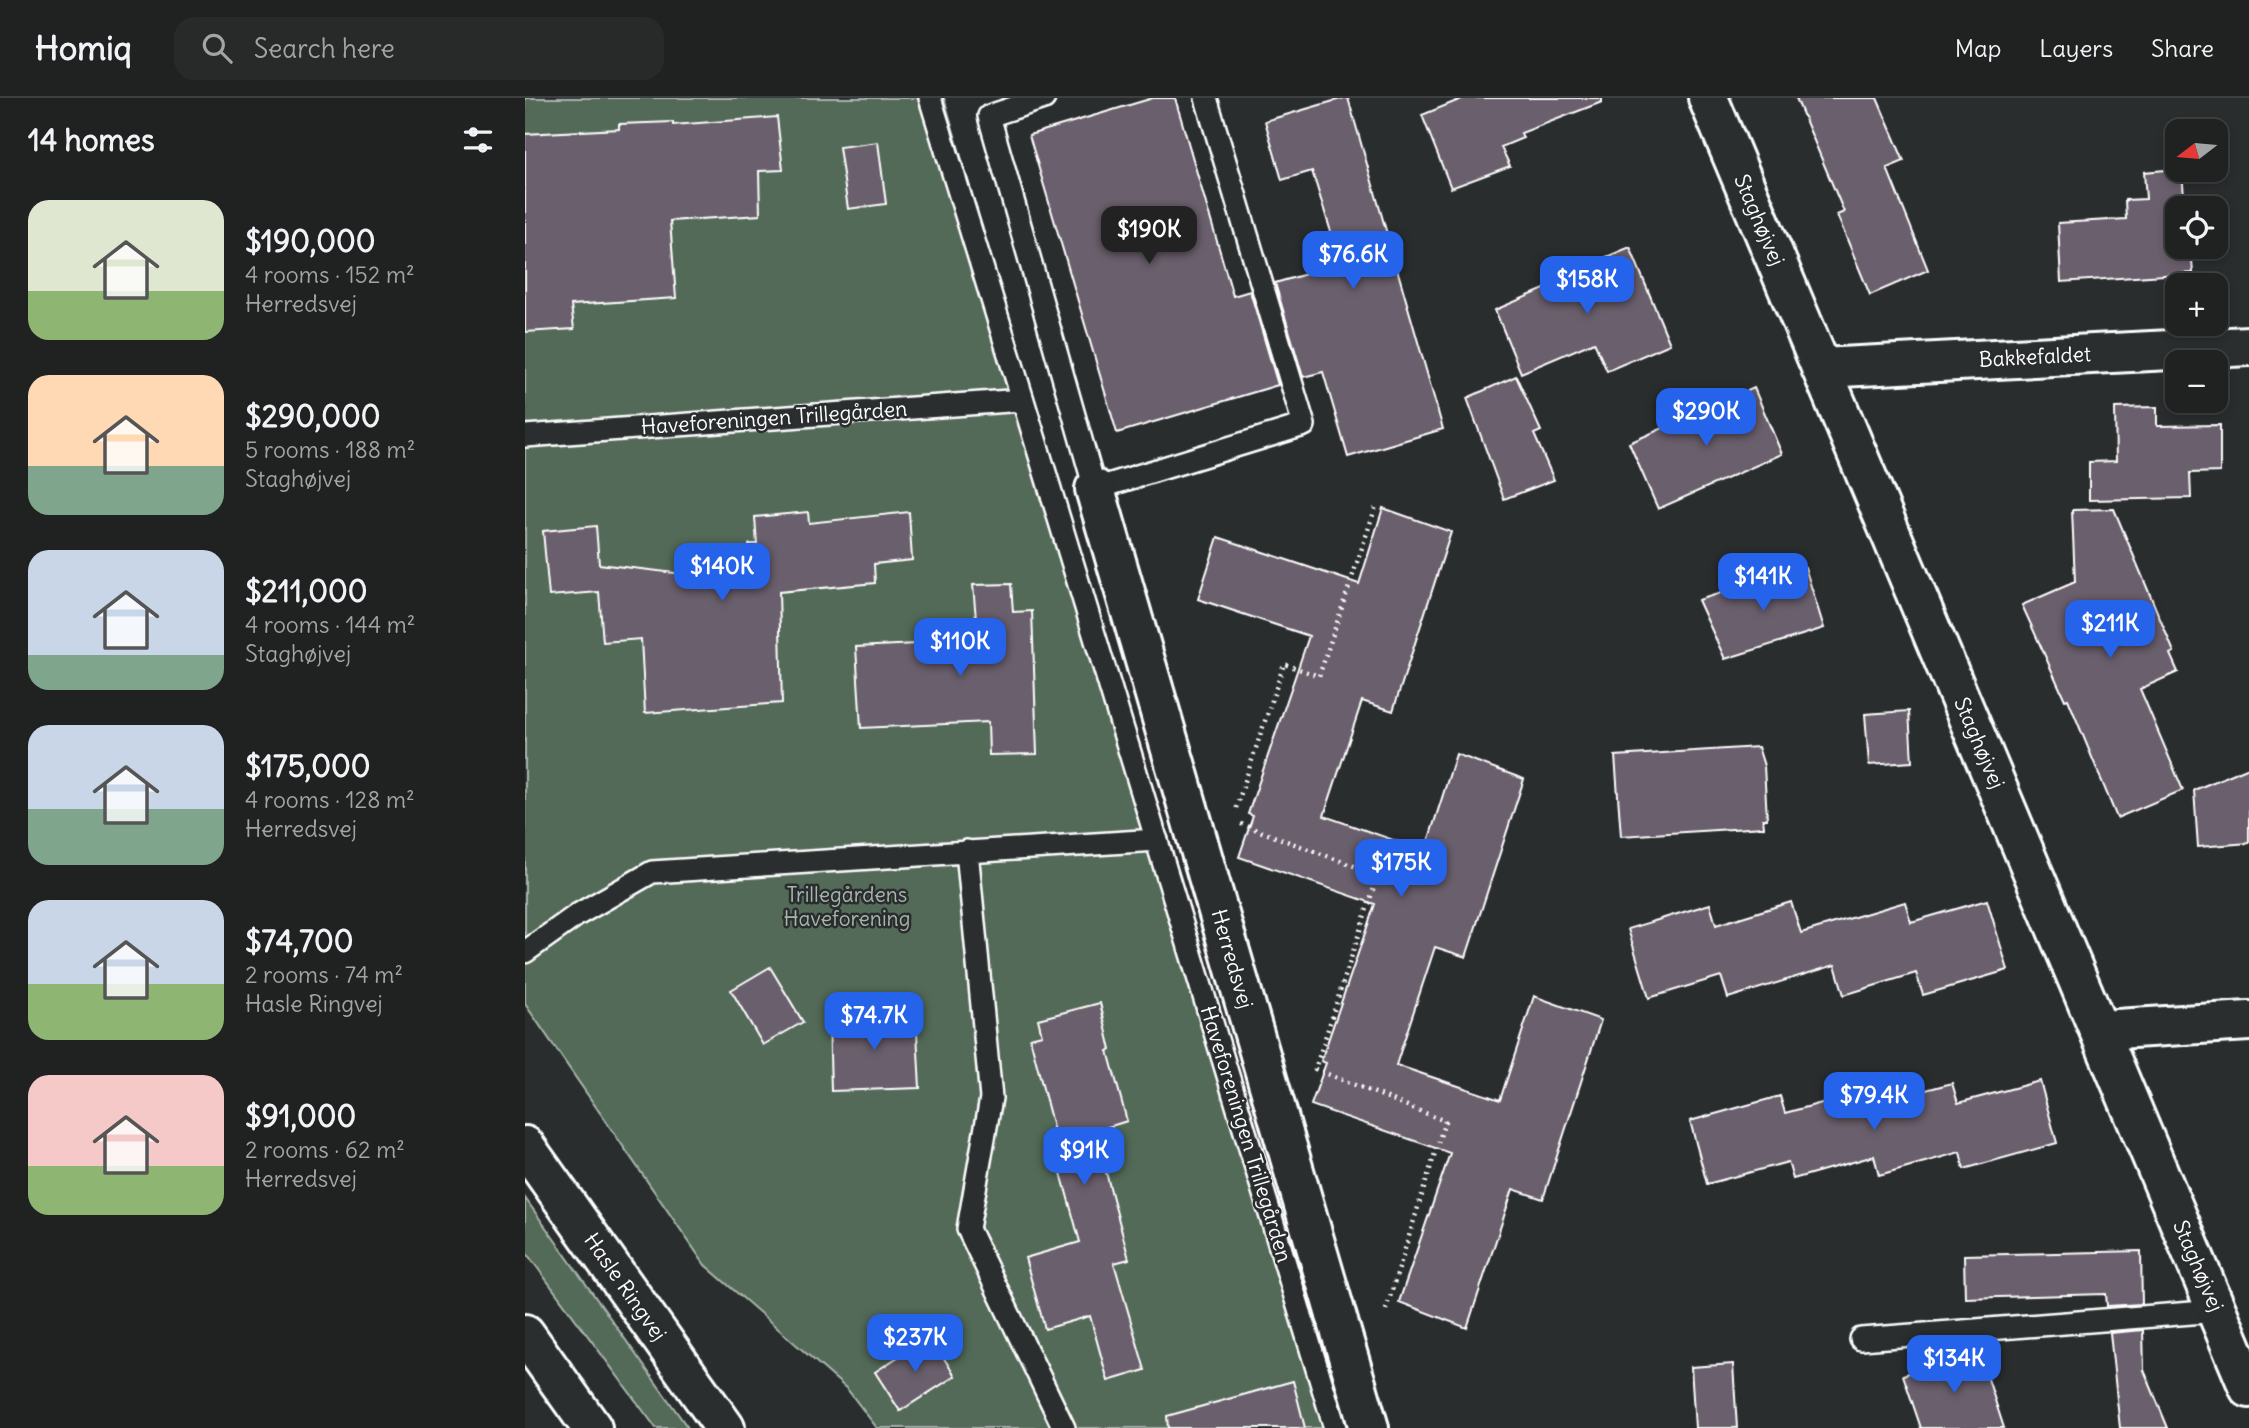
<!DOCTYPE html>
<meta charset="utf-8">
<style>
:root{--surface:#202222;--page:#282a2a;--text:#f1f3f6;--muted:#a2a4a5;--line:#3d3f40;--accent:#2563eb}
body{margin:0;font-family:Delius,sans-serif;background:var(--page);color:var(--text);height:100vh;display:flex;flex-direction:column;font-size:26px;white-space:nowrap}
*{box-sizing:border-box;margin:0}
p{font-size:23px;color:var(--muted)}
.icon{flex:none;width:38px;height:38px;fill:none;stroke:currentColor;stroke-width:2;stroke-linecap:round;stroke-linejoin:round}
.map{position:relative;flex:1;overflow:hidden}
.sheet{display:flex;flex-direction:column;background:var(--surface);width:525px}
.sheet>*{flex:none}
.needle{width:46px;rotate:254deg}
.fabs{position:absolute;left:1640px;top:21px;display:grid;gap:14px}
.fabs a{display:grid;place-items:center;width:63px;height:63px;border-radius:14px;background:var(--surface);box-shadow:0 4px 10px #0003,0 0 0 2px var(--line);font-size:35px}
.price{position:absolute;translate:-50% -60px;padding:0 16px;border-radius:14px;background:var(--accent);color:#fff;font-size:23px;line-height:46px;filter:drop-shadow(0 2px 4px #0008)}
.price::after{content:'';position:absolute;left:50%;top:42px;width:21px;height:16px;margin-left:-10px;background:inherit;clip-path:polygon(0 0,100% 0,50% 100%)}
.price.selected{background:#222;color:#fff}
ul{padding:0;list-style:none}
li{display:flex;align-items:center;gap:21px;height:175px;padding:0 28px}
li span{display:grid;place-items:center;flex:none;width:196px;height:140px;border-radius:21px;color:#555}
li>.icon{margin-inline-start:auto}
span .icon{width:84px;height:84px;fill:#fffc;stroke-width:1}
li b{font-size:30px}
h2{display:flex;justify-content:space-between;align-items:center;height:84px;padding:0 28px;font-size:30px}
header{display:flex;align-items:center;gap:42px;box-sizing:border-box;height:98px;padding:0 35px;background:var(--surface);border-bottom:2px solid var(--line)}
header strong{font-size:33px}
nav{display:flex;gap:38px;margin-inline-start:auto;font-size:24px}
.search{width:490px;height:63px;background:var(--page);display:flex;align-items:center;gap:18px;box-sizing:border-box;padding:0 24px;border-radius:21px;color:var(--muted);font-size:26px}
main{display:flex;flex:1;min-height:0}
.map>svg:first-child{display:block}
</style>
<header>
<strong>Homiq</strong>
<div class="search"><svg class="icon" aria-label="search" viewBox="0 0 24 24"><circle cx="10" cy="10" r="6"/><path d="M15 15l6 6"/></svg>Search here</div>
<nav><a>Map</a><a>Layers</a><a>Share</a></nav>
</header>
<main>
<section class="sheet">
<h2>14 homes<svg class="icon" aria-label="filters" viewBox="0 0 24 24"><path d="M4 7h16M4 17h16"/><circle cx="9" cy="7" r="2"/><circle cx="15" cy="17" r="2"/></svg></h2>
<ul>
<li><span style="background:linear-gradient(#dfe7d0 65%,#8fb573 0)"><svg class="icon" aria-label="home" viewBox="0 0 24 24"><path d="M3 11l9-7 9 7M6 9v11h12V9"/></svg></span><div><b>$190,000</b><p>4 rooms · 152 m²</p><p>Herredsvej</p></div></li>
<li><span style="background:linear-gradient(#ffd9b3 65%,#7fa58c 0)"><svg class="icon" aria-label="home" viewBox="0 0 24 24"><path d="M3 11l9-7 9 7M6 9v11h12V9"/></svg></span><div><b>$290,000</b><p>5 rooms · 188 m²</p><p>Staghøjvej</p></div></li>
<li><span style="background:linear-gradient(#c9d6e8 75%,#7fa58c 0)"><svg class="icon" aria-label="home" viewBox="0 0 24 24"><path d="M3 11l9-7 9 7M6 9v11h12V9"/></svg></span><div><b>$211,000</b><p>4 rooms · 144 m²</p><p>Staghøjvej</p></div></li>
<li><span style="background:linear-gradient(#c9d6e8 60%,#7fa58c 0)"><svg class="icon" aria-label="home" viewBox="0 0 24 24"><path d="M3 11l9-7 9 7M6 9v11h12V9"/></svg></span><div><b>$175,000</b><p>4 rooms · 128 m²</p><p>Herredsvej</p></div></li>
<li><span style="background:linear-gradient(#c9d6e8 60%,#8fb573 0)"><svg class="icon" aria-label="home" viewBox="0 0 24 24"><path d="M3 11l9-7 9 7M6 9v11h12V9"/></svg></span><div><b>$74,700</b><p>2 rooms · 74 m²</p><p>Hasle Ringvej</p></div></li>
<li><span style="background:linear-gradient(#f6c9c9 65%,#8fb573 0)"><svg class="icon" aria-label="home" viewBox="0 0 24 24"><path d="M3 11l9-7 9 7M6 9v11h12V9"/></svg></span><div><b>$91,000</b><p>2 rooms · 62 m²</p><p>Herredsvej</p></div></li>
</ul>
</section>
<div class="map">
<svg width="1724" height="1330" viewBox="0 0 1724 1330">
<rect width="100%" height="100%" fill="#2a2d2e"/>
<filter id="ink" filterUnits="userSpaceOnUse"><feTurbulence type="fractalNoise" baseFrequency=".0143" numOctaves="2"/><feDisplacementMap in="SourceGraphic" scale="14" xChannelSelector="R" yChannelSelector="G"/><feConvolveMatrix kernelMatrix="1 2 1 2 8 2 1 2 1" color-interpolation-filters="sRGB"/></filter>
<g filter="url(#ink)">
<path fill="#526b58" stroke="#a8b5ac" stroke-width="2" d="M0,0H419L807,1330H352L322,1291L180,1167L0,906Z
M0,1100L163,1330H131L0,1153Z"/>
<path fill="#6a5e6c" stroke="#fff" stroke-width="2" d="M628,0H650L708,198L725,193L753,287L592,335L504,37Z
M819,0H823L918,331L823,359L798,274L778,279L750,185L816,166L787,73L757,82L740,23Z
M939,0H1077V4L996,35L998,40L976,49L985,68L926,90L897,17Z
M1271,0H1352L1379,63L1362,70L1403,172L1345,197L1312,117L1319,114Z
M252,19L258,72L234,73L235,117L145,123L151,200L46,207L49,231L0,234V36L94,31V26L148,24V27Z
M353,44L361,106L323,111L314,49Z
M1652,71L1657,72L1659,99L1663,98L1664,110H1652V149H1666L1668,175L1536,184L1533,125L1601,121L1600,102L1621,101L1619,74Z
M1105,149L1145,246L1082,273L1069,244L996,275L970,212L1043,181L1041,176Z
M991,278L1016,333L1009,336L1029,382L979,401L942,300Z
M1229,290L1257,356L1133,411L1104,345Z
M1632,309V328L1695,327V374L1665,375L1666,400L1564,402V364L1591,363L1590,310Z
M858,410L926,434L868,613L837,603L799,718L900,753L931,656L999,681L941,859L910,849L871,967L975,1002L1009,898L1076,922L1018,1101L988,1091L942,1230L874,1204L925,1055L786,1007L801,965L796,963L850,806L714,759L728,718L723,716L784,538L673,501L693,439L834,486Z
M1589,411L1649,554L1645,556L1653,574L1615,591L1658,692L1592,720L1543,601L1540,602L1497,507L1550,484L1547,412Z
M283,414L284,425L384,414L387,462L349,466L350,485L254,494L257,605L120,615L116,541L78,544L74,494L24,498L18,433L71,428L74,466L158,476L160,461L226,469L224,446H232L230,419Z
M1280,469L1299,530L1200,561L1173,502Z
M486,486L488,514L507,513L512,656L464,657L463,624L336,630L331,549L453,543L448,487Z
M1384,613L1387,664L1344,667L1340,616Z
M1233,649L1239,668L1242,721H1238L1239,729L1096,738L1090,658Z
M1724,669V745L1673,749L1669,692Z
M1462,802L1483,872L1398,897L1391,875L1319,897L1310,867L1203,900L1196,878L1124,900L1103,831L1185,806L1191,827L1266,804L1276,835L1380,804L1386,824Z
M245,869L278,924L238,947L206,892Z
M575,905L586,952L583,953L602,1023L570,1033L604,1161L589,1165L620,1272L583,1283L565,1218L520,1231L500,1160L555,1144L527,1042L531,1041L505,940L517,937L513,921Z
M391,916L395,990L306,993L304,918Z
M1515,983L1532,1045L1439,1071L1435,1054L1354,1077L1349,1058L1268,1081L1263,1064L1182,1086L1165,1023L1255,998L1260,1015L1341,993L1345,1007L1427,985L1433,1005Z
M1616,1153L1617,1206L1582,1208L1581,1196L1440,1200L1439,1157Z
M1618,1232L1619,1272L1643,1330H1595L1585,1235Z
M405,1238L430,1278L375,1313L350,1274Z
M1454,1253L1479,1330H1396L1378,1277Z
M1208,1266L1212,1330H1170L1166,1269Z
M768,1283L780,1330H643L642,1318Z"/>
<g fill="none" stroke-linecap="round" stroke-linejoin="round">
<defs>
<path id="service" d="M405,0L498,302L810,1330
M519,0L464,18L570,391L779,327L681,0
M0,338L498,302
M442,753L466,1000L443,1131L539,1330
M0,854L52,817L127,774L632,742
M1336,1241L1692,1213"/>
<path id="minor" d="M1183,0L1724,1290
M1296,270L1724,248
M570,391L844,1330
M1575,932L1724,923"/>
<path id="secondary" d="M0,1048L200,1330
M0,1236L67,1330"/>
</defs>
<use href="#service" stroke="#fff" stroke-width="26"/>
<use href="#minor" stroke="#fff" stroke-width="44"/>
<use href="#secondary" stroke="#fff" stroke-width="44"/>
<path stroke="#fff" stroke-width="4.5" stroke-dasharray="2 5" stroke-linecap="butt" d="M711,710L759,566L794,578L851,408
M716,726L853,777L790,971L920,1023L860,1215"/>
<use href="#service" stroke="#2a2d2e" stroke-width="21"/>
<use href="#minor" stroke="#2a2d2e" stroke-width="38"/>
<use href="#secondary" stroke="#2a2d2e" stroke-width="38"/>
</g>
</g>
<g text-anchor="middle" stroke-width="5" stroke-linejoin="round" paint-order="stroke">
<g font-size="21" fill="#fff" stroke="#2a2d2e">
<text transform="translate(1234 122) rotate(67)" y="7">Staghøjvej</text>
<text transform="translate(1510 259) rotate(-3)" y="7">Bakkefaldet</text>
<text transform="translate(249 320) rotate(-4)" y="7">Haveforeningen Trillegården</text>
<text transform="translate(1454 645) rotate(67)" y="7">Staghøjvej</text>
<text transform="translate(707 861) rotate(74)" y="7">Herredsvej</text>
<text transform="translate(721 1036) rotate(73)" y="7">Haveforeningen Trillegården</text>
<text transform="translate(1673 1168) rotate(67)" y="7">Staghøjvej</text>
<text transform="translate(100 1189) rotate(55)" y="7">Hasle Ringvej</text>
</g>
<g font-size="21" fill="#a8b5ac" stroke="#2a2d2e">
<text x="322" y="804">Trillegårdens<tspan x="322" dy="24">Haveforening</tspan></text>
</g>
</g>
</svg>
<div class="fabs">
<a><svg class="needle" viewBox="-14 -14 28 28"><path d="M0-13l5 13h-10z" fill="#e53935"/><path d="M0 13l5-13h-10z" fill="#a2a4a5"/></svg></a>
<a><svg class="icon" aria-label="locate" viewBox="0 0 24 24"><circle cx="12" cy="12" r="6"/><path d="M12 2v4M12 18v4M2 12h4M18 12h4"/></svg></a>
<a>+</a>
<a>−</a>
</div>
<b class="price selected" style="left:624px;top:168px">$190K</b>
<b class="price" style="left:828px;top:193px">$76.6K</b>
<b class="price" style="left:1062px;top:218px">$158K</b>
<b class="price" style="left:1181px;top:350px">$290K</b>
<b class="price" style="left:197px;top:505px">$140K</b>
<b class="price" style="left:1238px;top:515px">$141K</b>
<b class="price" style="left:1585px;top:562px">$211K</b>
<b class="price" style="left:435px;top:580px">$110K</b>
<b class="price" style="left:876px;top:801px">$175K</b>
<b class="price" style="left:349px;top:954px">$74.7K</b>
<b class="price" style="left:1349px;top:1034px">$79.4K</b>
<b class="price" style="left:559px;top:1089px">$91K</b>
<b class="price" style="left:390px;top:1276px">$237K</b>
<b class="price" style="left:1429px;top:1297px">$134K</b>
</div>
</main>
